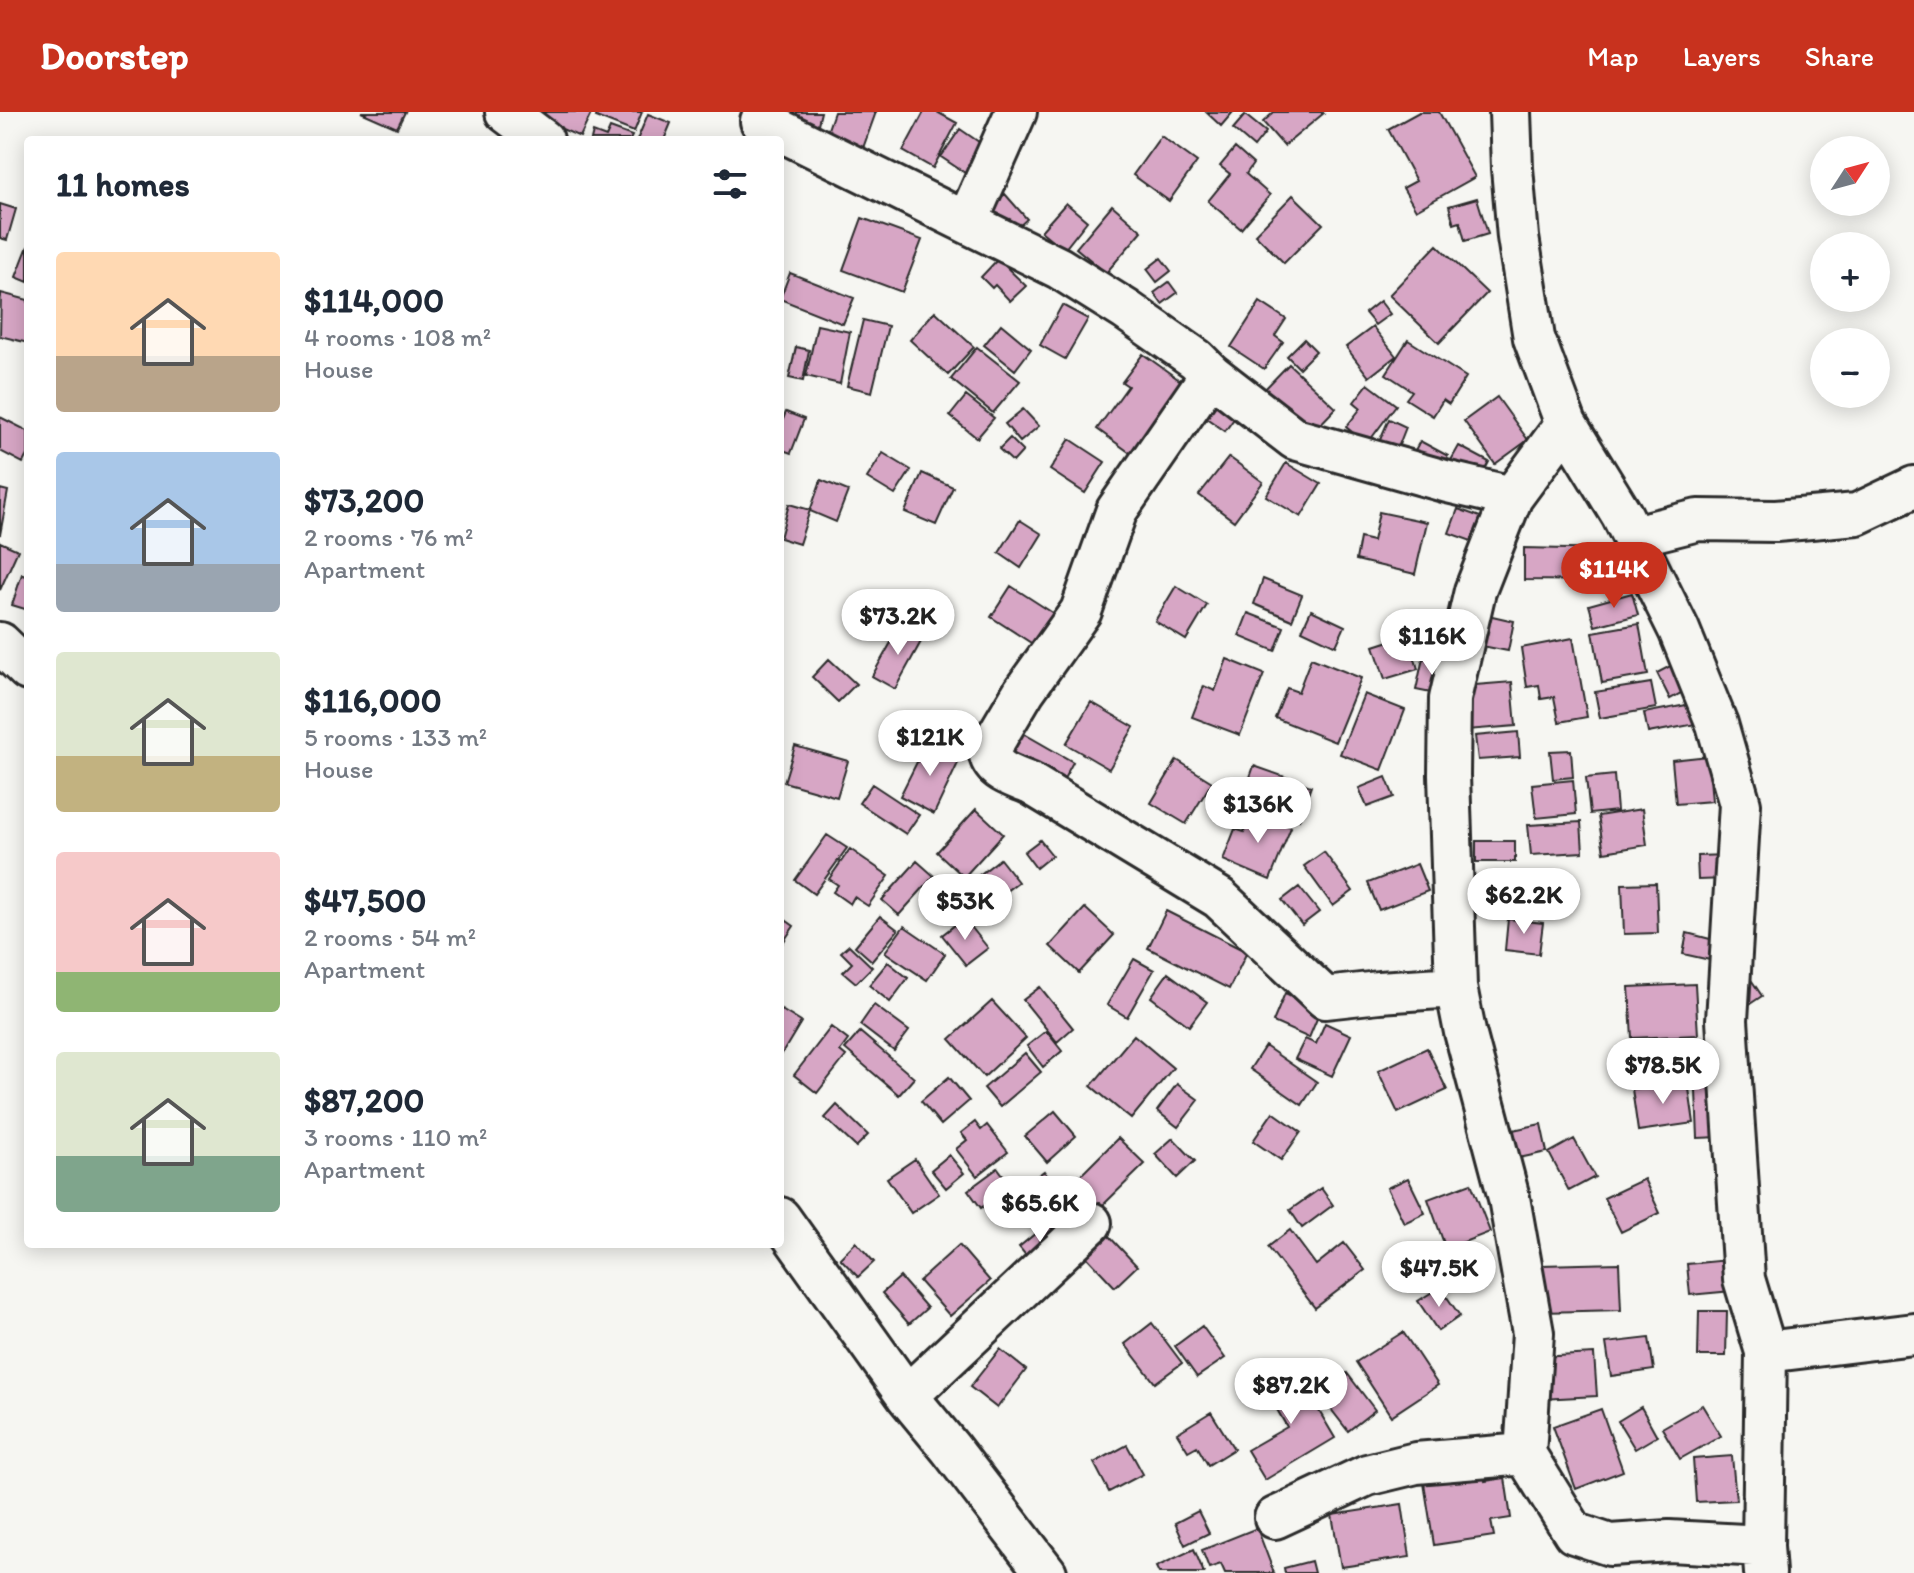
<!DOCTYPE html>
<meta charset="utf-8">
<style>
:root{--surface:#fff;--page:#f6f6f7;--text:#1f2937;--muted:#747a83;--accent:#c8321e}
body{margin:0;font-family:Itim,sans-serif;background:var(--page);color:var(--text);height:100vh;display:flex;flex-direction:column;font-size:30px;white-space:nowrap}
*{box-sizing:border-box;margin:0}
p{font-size:26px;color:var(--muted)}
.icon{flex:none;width:44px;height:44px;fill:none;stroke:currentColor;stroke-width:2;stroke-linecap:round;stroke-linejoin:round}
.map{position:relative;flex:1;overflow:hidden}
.details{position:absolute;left:24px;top:24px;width:760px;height:1112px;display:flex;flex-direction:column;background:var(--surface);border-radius:8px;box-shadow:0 4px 20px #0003}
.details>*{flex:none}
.needle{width:52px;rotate:54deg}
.tools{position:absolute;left:1810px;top:24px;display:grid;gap:16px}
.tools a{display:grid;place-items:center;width:80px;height:80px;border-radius:50%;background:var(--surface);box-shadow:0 4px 20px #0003;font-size:40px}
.price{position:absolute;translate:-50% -68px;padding:0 18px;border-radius:28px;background:#fff;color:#222;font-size:26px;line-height:52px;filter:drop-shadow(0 2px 4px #0008)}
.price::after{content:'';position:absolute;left:50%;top:48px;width:24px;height:18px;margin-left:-12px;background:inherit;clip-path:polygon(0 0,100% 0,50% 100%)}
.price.active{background:var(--accent);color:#fff}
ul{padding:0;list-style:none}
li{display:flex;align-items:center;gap:24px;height:200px;padding:0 32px}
li span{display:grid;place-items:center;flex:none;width:224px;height:160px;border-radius:8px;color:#555}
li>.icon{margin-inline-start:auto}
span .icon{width:96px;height:96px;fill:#fffc;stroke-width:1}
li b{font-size:34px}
h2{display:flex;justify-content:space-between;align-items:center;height:96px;padding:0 32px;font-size:34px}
header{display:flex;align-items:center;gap:48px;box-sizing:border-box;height:112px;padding:0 40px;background:var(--accent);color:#fff}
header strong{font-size:38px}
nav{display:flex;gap:44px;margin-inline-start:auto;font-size:28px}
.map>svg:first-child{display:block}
</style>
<header>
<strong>Doorstep</strong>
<nav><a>Map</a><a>Layers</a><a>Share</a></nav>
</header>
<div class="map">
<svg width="1914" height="1461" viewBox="0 0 1914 1461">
<rect width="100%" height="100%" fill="#f6f6f2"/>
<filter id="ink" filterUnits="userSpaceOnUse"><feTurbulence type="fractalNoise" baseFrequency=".0125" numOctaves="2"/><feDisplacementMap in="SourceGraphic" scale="16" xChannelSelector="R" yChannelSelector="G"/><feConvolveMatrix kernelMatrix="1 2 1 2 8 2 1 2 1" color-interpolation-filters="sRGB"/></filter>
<g filter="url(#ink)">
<path fill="#d7a6c5" stroke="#2b2b2b" stroke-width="2" d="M361,0H405L397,16Z
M537,0H592L580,25L535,5Z
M598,0H642L634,20L596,5Z
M797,0H821L815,24L793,18Z
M834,0H876L863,36L826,23Z
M924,0H937L957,11L933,56L903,39Z
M1206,0H1233L1221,14Z
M1274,0H1323L1324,1L1284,34L1263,10Z
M1419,0H1439L1475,65L1416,98L1403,76L1416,69L1388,17Z
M648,2L671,11L664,28H637Z
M1245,3L1266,20L1254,35L1233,17Z
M610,16L632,24L630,28H591L593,20L606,25Z
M960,17L992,39L974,67L941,45Z
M1161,24L1197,50L1169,89L1133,63Z
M1235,36L1253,52L1246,62L1270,83L1241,117L1208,89L1230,62L1220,54Z
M1005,82L1027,107L1007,125L985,100Z
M1293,83L1323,112L1284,151L1255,122Z
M1477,86L1488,122L1465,129L1460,110L1454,112L1449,94Z
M1066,91L1087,109L1064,138L1041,119Z
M0,92L16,97L7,128L0,126Z
M1112,93L1142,119L1106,161L1076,136Z
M862,106L922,128L902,180L843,158Z
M1437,133L1487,181L1439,231L1389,183Z
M28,134V170L16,165Z
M1161,146L1171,159L1157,170L1147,157Z
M998,147L1026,174L1010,189L995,173L992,176L981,165Z
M790,161L854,186L843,212L780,187Z
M1169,170L1177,181L1162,192L1154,181Z
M1,181L28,188V231L0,224Z
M1380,189L1390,202L1375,213L1365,201Z
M1260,190L1286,207L1275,224L1283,230L1264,257L1231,235Z
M1062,193L1088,207L1065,247L1040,233Z
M935,199L974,235L948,263L910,228Z
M863,208L888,214L872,280L847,274Z
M1001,212L1031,237L1015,258L984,233Z
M817,213L850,220L840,272L806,264Z
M1373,215L1396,244L1369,265L1346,235Z
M1304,227L1316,239L1299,256L1287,244Z
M1408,228L1466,265L1449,292L1443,288L1433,304L1406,287L1412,279L1386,262Z
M796,235L809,238L803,269L789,266Z
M977,235L1020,269L993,301L951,267Z
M1143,242L1192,277L1140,348L1097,317L1128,274L1122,270Z
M1289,252L1336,296L1309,324L1262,280Z
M1368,272L1396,293L1367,332L1346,315L1361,296L1354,290Z
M1217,280L1241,297L1225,319L1202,303Z
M966,284L994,306L977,326L950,304Z
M1497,285L1528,328L1495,352L1464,309Z
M1023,297L1039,314L1020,330L1005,312Z
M786,300L804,307L791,341L780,337V315Z
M0,305L28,319V341L23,351L0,339Z
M1389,307L1406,315L1397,338L1379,330Z
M1010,326L1023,339L1013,350L999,337Z
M1070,327L1105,350L1085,381L1050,358Z
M1420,329L1448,344L1437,362L1410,347Z
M1459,334L1489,350L1480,367L1450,350Z
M883,341L911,358L895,383L867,366Z
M1229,345L1263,370L1234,409L1199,383Z
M1286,351L1321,372L1301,405L1266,384Z
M922,361L953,375L936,413L905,400Z
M821,368L848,379L836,410L810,399Z
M0,377L8,379L0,423Z
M789,392L810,398L799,432L780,426Z
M1458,397L1486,407L1477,431L1449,421Z
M1379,400L1427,410L1415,462L1356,448L1360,426L1373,429Z
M1020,408L1042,422L1021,456L999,441Z
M0,430L18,438L0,478Z
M1524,436L1611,438V469L1524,468Z
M22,462L28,465V498L12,493Z
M1263,467L1302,483L1292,508L1254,492Z
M1011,474L1059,505L1039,536L991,505Z
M1176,474L1207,493L1186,528L1155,509Z
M1632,481L1638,503L1595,514L1589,493Z
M1311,498L1345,514L1336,534L1302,518Z
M1248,501L1284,515L1275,539L1239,524Z
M1488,503L1514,509L1508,539L1482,534Z
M1448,507L1450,535L1418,537L1416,508Z
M1639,512L1648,563L1602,571L1593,520Z
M901,513L923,526L895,577L872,564Z
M1408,523L1418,557L1385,567L1374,534Z
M1573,526L1587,605L1559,610L1554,585L1541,587L1539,573L1527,575L1521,536Z
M1311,546L1361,566L1335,630L1275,606L1287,576L1298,580Z
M1423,546L1447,551L1441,583L1416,578Z
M829,547L856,572L838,590L812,565Z
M1227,547L1264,562L1240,623L1192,605L1204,574L1215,579Z
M1674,552L1688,577L1670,587L1657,561Z
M1512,570L1516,614L1467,618L1463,574Z
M1651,571L1656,596L1600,606L1595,580Z
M1364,582L1405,598L1382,658L1340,642Z
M1091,590L1134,615L1109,657L1066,632Z
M1697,591L1701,611L1648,621L1644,601Z
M1014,616L1073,650L1057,680L997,646Z
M1518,620L1520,645L1478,648L1475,624Z
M927,630L960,647L934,702L900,684Z
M795,634L848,649L837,685L784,670Z
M1571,638L1573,665L1553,667L1550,639Z
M1708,644L1712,689L1676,692L1672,648Z
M1177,648L1212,670L1186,712L1151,691Z
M1254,654L1311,674L1299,708L1242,688Z
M1614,663L1617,699L1590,702L1586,666Z
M1386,665L1394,685L1367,695L1359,676Z
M1573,668L1576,702L1536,706L1532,672Z
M872,672L919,703L906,722L859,691Z
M976,697L1003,722L964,765L937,740Z
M1642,697L1647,733L1604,740L1598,704Z
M1252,699L1291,715L1270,768L1223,748L1235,717L1244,720Z
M1581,710L1583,740L1531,743L1528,713Z
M827,723L847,736L814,782L795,768Z
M1040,728L1052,743L1036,756L1024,740Z
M1476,729H1515V750H1476Z
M850,737L889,764L868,794L854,785L850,792L833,780L838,773L829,767Z
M1324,740L1353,779L1333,794L1304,754Z
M1726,743L1727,767L1698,768L1697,744Z
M1000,747L1018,770L986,794L969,771Z
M917,749L934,764L899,803L882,788Z
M1417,752L1428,779L1379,798L1368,771Z
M1656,771L1658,821L1624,822L1622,772Z
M1299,775L1319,800L1302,813L1282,788Z
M1085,796L1114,823L1079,861L1050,834Z
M1166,799L1247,840L1229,877L1148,836Z
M780,804L794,814L780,835Z
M880,804L898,818L872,849L855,834Z
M964,806L988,836L966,853L942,823Z
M1508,807L1543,811L1539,842L1505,838Z
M904,814L945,842L927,868L885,840Z
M1687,821L1714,828L1710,848L1683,842Z
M849,833L872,855L856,871L843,860L852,851L841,840Z
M1134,847L1154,858L1127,905L1107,893Z
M888,850L908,866L890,890L869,873Z
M1168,861L1207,890L1189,914L1151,885Z
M1750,866L1762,884L1747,894L1735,877Z
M1695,872L1698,923L1632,926L1629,875Z
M1040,875L1073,916L1057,930L1023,888Z
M1285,881L1321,897L1309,926L1273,910Z
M992,889L1026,926L984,965L950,927Z
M874,893L909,919L894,939L860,913Z
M780,897L801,910L780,945Z
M1325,911L1351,923L1332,964L1295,947L1305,927L1316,932Z
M831,915L848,928L840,939L846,944L817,981L794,963Z
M1046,919L1062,939L1043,955L1027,934Z
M860,920L914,966L899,983L845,937Z
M1134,923L1173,956L1131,1007L1091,974Z
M1265,934L1317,970L1302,993L1250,957Z
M1427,936L1447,978L1398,1001L1378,959Z
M1025,941L1041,960L1000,995L984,976Z
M1717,954L1720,1025L1698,1026L1695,955Z
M949,965L969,989L941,1013L921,989Z
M1688,970L1694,1011L1638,1019L1632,977Z
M1177,972L1199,988L1178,1015L1157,999Z
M837,993L868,1023L856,1035L825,1006Z
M1055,999L1076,1024L1047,1050L1025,1024Z
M1273,1000L1301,1020L1281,1048L1253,1029Z
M975,1010L981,1018L987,1013L1008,1040L977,1064L956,1037L967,1028L961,1021Z
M1541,1012L1547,1040L1519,1046L1513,1018Z
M1118,1026L1145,1052L1100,1096L1074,1070Z
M1173,1026L1195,1049L1177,1066L1155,1042Z
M1574,1027L1595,1065L1569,1079L1549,1041Z
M949,1043L964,1061L946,1076L931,1058Z
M915,1047L939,1082L911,1101L887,1066Z
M998,1056L1011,1074L981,1096L968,1078Z
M1044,1059L1068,1091L1035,1115L1011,1084Z
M1408,1066L1425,1101L1404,1111L1387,1076Z
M1644,1067L1660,1101L1621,1120L1604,1086Z
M1471,1071L1490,1120L1446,1137L1428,1087Z
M1321,1076L1333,1093L1302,1116L1290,1098Z
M1048,1111L1062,1128L1033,1152L1019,1135Z
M1290,1118L1316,1153L1344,1131L1365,1158L1315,1196L1268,1135Z
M1106,1121L1137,1154L1115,1175L1084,1142Z
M856,1130L874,1150L858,1165L840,1146Z
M959,1133L990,1169L950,1204L919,1169Z
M1728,1148L1732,1179L1690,1183L1687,1152Z
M1619,1151L1621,1198L1542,1200L1541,1153Z
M900,1165L927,1196L909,1212L882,1181Z
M1440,1175L1460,1204L1438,1219L1418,1189Z
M1699,1199H1727L1726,1244H1698Z
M1152,1211L1182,1251L1155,1271L1125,1232Z
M1202,1214L1225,1246L1197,1265L1175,1234Z
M1403,1220L1438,1273L1391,1304L1356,1250Z
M1649,1226L1654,1258L1611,1264L1606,1231Z
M1000,1237L1026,1258L997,1296L970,1275Z
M1594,1242L1597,1284L1541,1287L1539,1245Z
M1293,1255L1335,1326L1265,1368L1247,1338L1287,1315L1263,1273Z
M1347,1261L1375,1298L1348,1319L1320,1283Z
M1702,1293L1721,1324L1680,1347L1662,1316Z
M1641,1295L1657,1324L1635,1337L1618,1309Z
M1601,1297L1623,1359L1576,1377L1553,1314Z
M1211,1300L1234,1337L1208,1353L1197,1334L1188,1339L1177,1321Z
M1127,1333L1143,1362L1109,1380L1094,1351Z
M1732,1344L1736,1388L1696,1390L1693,1347Z
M1484,1361L1485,1369L1505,1366L1511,1406L1491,1409L1494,1424L1434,1433L1424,1371Z
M1402,1392L1410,1445L1341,1455L1332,1403Z
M1198,1399L1209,1421L1185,1433L1175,1411Z
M1257,1416L1274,1461H1225L1221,1452L1209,1456L1202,1438Z
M1194,1437L1204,1461H1159L1156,1455Z
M1311,1449L1314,1461H1285L1284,1456Z"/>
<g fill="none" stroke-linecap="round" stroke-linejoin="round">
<defs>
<path id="street" d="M506,0L543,28
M1510,0L1512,56L1518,125L1534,226L1566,312L1622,403L1679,518L1717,612L1740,692L1727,908L1744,1167L1766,1240L1763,1434L1765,1461
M761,9L1059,156L1126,198L1196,247L1211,262L1295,327L1448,370L1512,385
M967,110L1016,0
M1211,262L1117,398L1081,499L1024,579L989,638C991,660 1013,664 1031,672L1219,786L1325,886L1379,880L1456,875
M1566,312L1512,385L1475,479L1450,587L1449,663L1456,875L1465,920L1509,1086L1533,1221L1525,1342L1574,1421L1610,1433L1669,1429L1763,1434
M1634,424L1698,408L1776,409L1857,402L1914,375
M0,531L28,558
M780,1106L907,1284L950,1336L1046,1461
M1766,1240L1914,1222
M907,1284L1091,1111
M1275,1406L1367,1363L1416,1351L1525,1342"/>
</defs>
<use href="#street" stroke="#2b2b2b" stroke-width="46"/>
<use href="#street" stroke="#f6f6f2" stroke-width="40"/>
</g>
</g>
</svg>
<div class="tools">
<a><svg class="needle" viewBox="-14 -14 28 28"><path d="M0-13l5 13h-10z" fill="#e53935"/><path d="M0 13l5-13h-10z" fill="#747a83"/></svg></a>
<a>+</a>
<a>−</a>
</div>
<b class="price active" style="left:1614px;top:498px">$114K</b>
<b class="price" style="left:898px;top:545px">$73.2K</b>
<b class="price" style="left:1432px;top:565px">$116K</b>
<b class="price" style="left:930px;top:666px">$121K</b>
<b class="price" style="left:1258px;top:733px">$136K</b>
<b class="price" style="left:1524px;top:824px">$62.2K</b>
<b class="price" style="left:965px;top:830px">$53K</b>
<b class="price" style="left:1663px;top:994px">$78.5K</b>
<b class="price" style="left:1040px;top:1132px">$65.6K</b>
<b class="price" style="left:1439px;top:1197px">$47.5K</b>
<b class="price" style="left:1291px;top:1314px">$87.2K</b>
<section class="details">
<h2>11 homes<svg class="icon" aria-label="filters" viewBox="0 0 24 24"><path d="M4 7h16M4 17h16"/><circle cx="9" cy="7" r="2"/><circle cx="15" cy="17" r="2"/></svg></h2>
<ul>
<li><span style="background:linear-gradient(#ffd9b3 65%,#b9a48a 0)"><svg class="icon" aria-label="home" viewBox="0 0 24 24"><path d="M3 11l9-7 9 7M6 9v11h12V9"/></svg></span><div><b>$114,000</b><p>4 rooms · 108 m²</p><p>House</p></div></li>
<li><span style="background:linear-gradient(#a9c7e8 70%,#9aa5b1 0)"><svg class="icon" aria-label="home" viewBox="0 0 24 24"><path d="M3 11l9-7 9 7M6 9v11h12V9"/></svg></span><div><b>$73,200</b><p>2 rooms · 76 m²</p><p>Apartment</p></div></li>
<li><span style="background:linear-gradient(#dfe7d0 65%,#c2b280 0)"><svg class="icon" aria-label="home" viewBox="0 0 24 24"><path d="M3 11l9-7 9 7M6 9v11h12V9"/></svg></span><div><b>$116,000</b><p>5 rooms · 133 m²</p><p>House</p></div></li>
<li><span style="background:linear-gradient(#f6c9c9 75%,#8fb573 0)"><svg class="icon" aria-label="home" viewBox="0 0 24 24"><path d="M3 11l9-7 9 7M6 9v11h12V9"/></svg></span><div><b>$47,500</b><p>2 rooms · 54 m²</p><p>Apartment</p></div></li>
<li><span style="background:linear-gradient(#dfe7d0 65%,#7fa58c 0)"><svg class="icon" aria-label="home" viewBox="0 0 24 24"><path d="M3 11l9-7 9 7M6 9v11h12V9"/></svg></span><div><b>$87,200</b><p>3 rooms · 110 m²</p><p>Apartment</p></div></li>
</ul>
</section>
</div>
